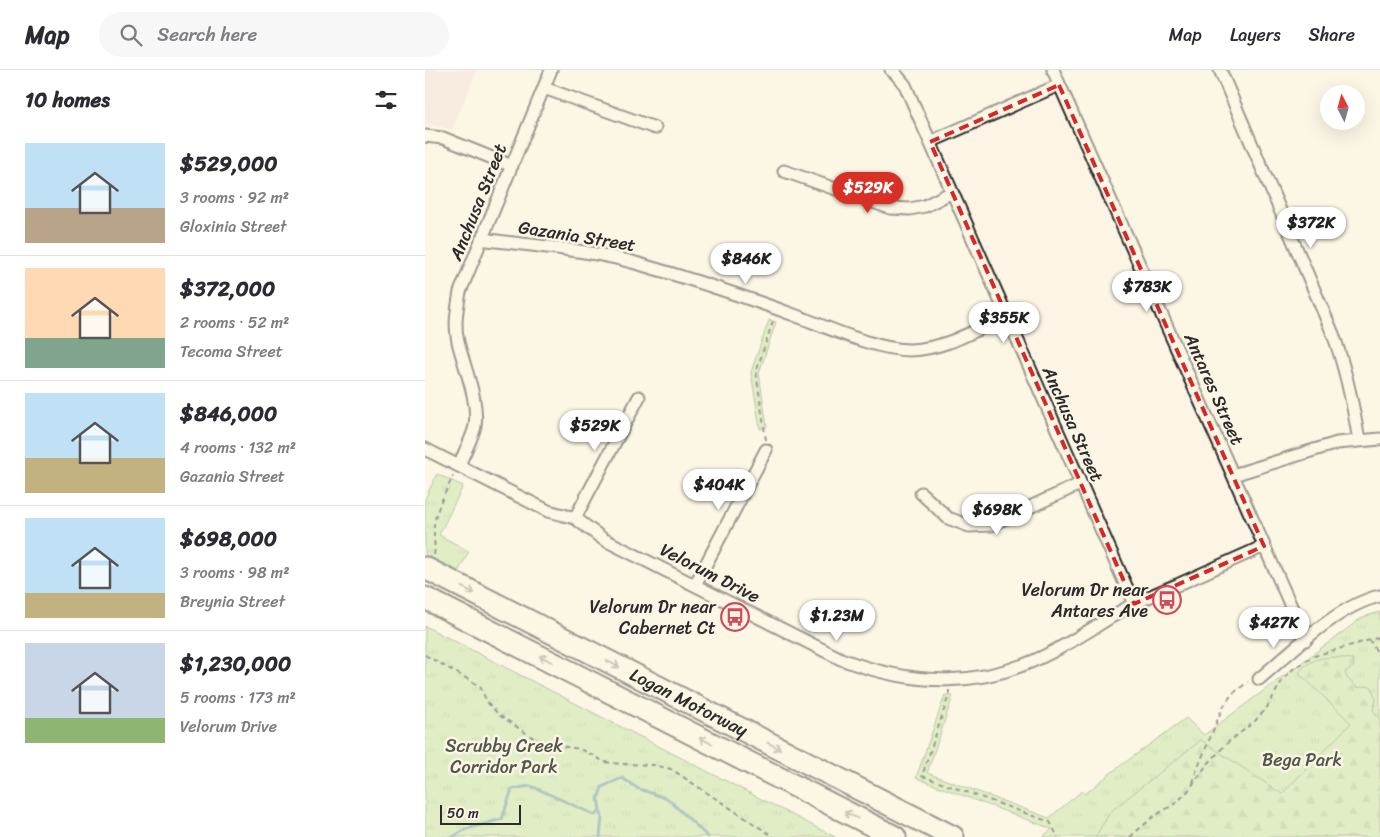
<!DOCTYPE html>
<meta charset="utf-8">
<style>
:root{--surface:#fff;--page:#f7f7f7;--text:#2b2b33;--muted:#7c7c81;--line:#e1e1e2;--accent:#d93025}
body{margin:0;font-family:Sriracha,sans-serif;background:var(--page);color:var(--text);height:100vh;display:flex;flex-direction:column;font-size:19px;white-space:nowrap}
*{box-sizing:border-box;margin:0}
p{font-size:16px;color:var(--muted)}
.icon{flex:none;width:28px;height:28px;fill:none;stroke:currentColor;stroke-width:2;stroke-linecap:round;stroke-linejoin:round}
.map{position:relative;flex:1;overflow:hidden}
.drawer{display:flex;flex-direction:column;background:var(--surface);width:425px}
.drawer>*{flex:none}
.needle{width:32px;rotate:354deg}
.buttons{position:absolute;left:895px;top:15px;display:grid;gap:10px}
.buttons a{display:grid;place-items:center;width:45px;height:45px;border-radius:50%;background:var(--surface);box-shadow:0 5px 20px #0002;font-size:25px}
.scale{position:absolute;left:15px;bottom:12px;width:81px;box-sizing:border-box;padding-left:5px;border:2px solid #2b2b2b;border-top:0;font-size:14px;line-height:18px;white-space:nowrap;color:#2b2b2b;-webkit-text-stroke:4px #fcf5e5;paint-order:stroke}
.price{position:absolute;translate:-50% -42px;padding:0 11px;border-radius:18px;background:#fff;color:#222;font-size:16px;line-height:32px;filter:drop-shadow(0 1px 2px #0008)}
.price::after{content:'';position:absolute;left:50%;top:30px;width:15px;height:11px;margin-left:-8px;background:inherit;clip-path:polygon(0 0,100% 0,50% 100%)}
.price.current{background:var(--accent);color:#fff}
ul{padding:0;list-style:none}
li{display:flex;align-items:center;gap:15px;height:125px;padding:0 25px}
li+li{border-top:1px solid var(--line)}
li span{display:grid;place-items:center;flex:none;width:140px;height:100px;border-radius:0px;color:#555}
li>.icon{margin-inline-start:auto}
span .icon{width:60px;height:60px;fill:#fffc;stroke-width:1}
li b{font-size:21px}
h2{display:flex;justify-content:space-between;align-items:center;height:60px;padding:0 25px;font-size:21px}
header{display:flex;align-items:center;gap:30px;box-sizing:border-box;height:70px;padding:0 25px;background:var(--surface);border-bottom:1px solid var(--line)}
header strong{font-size:24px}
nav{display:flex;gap:28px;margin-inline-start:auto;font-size:18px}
.search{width:350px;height:45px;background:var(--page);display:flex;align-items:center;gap:12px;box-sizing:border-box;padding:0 18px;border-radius:28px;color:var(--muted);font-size:19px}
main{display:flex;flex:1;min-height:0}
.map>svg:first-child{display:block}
</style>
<header>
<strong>Map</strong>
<div class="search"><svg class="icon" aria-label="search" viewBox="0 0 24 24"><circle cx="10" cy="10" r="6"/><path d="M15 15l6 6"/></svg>Search here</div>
<nav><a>Map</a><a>Layers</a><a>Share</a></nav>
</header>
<main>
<section class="drawer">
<h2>10 homes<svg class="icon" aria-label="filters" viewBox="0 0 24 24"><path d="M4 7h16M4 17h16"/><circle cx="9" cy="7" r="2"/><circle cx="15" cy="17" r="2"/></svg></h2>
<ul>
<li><span style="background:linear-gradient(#bfe0f5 65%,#b9a48a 0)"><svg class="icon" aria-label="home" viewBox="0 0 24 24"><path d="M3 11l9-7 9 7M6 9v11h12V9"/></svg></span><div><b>$529,000</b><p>3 rooms · 92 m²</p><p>Gloxinia Street</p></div></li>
<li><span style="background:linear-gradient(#ffd9b3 70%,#7fa58c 0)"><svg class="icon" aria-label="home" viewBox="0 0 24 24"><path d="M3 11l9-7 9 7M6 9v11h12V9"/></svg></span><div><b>$372,000</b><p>2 rooms · 52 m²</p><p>Tecoma Street</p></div></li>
<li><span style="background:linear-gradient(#bfe0f5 65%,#c2b280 0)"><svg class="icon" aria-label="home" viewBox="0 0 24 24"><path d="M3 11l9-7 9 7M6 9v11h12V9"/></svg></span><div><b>$846,000</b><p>4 rooms · 132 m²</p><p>Gazania Street</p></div></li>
<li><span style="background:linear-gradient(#bfe0f5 75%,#c2b280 0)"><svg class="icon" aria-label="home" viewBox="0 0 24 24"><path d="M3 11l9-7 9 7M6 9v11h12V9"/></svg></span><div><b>$698,000</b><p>3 rooms · 98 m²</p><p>Breynia Street</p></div></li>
<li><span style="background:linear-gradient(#c9d6e8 75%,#8fb573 0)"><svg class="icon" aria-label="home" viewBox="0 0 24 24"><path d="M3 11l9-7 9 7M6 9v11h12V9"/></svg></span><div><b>$1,230,000</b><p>5 rooms · 173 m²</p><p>Velorum Drive</p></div></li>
</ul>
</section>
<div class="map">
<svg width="955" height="767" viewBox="0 0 955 767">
<defs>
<pattern id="grass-tufts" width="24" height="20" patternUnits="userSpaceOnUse" patternTransform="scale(1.25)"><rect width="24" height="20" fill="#bee39e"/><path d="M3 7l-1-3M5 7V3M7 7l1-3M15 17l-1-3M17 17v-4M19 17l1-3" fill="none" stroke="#a3c388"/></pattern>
<pattern id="forest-firs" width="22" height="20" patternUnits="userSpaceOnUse" patternTransform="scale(1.25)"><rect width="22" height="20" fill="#bee39e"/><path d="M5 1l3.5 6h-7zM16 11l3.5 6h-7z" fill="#a3c388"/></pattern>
</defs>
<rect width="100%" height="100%" fill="#fcf5e5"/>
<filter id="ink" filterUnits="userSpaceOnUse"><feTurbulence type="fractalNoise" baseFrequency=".02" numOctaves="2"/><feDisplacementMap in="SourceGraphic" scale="10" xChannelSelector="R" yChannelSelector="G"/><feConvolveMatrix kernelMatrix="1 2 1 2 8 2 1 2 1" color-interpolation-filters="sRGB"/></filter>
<g filter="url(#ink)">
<path fill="#f3ded8" d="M0,0H52L27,60L5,54L0,55Z"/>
<path fill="url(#grass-tufts)" stroke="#748764" d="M344,250L351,252L334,303L342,357L335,359L326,302Z
M12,404L38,416L14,465L44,481L33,502L0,485V429Z
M955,542V767H617L627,759L491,708L520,625L528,626L502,703L624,748L657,721L660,724L687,702L761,648L779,665L938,547Z
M0,556L410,767H0Z"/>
<path fill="url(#forest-firs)" stroke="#748764" d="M908,587L928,589L929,596L920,602L922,608L933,618L940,616L947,617L951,630L948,640L955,650V767H670L686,741L776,670L857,724L926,653L874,603C883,590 893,588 908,587Z"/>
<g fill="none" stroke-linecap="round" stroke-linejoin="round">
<path stroke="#5f8c99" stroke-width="3" d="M28,767L41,759L77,749L87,719L106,716L170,745L175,740L173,729L177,717L197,708L212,718L243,729L283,767
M175,767L177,747L175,740"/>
<defs>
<path id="street" d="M466,0L470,3L480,15L709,534
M628,0L881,570
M795,0L908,264C921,299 928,334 934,371
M119,18L230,58
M0,66L18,68L87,96
M505,72L634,15
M359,101L465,138L485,139L500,136L527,122
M56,169C108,176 164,179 214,194C266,209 318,226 369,245C402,257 451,280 485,280C520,279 551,260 581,246
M0,379L123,441L150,448L178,469L416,589C490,617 558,619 629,581C656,567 681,549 707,535C722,527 737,521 752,515C781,502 810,489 839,476
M34,395C39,383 47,369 50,356C54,330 39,297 33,272C29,255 32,239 35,222L126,0
M808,405L912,373L955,369
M496,423L523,448L544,456L566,455L655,414
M150,448L214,327
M270,515L341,380
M834,609C867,581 913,535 955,526"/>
<g id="highway">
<path id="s1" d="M0,498L528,767"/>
<path d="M0,528L470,767"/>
</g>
</defs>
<use href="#street" stroke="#2b2b2b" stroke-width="15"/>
<use href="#highway" stroke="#2b2b2b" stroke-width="25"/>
<path stroke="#2b2b2b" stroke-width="2" stroke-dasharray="5 4" stroke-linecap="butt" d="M341,370L331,302L349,248
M9,485C11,473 7,461 10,450C13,435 22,420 28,406
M944,569L950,579L955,584
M0,585L55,616L62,632L74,645L110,669L123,674L155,679L180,692L195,694L229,695L246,699L349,767
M524,620V625L497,706L625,752L633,767
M768,713L771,702L797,639L807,624L823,612
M705,767L728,747L751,733L763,721L781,696L801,674L829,652L841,639L857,611L868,599L889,586L955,567"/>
<use href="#street" stroke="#fcf5e5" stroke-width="11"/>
<use href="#highway" stroke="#fcf5e5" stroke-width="21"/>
</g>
<defs><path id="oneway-shaft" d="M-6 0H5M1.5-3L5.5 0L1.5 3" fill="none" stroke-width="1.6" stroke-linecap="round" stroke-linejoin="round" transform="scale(1.25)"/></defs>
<g stroke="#949088">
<use href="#oneway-shaft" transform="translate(43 520) rotate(27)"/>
<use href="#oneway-shaft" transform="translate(121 589) rotate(-153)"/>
<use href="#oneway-shaft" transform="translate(188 594) rotate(27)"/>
<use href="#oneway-shaft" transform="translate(281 671) rotate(-153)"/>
<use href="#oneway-shaft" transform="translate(349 676) rotate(27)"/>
<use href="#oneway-shaft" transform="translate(426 745) rotate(-153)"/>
</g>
</g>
<path d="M0 0H955V767H0ZM634,15L839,476L709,534L505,72Z" fill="#fcf5e5" fill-opacity=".55" fill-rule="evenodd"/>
<path fill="none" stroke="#d62828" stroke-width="4" stroke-dasharray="10 6" stroke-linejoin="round" d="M634,15L839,476L709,534L505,72Z"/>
<defs>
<symbol id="bus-ring" viewBox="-11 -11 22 22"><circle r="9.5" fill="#fcf5e5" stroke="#d1495b" stroke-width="1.5"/><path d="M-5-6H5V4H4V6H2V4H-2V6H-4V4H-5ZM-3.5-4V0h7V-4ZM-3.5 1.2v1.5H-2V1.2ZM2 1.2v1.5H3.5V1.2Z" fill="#d1495b"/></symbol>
</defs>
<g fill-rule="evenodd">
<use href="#bus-ring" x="726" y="514" width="32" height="32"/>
<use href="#bus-ring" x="294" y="531" width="32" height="32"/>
</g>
<g text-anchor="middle" stroke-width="5" stroke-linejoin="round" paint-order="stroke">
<g font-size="18" fill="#2b2b2b" stroke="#fcf5e5">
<text transform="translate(53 132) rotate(-68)" y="6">Anchusa Street</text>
<text transform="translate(152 166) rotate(9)" y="6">Gazania Street</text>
<text transform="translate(789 319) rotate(66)" y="6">Antares Street</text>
<text transform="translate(648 354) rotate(66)" y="6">Anchusa Street</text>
<text transform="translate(285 503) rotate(27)" y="6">Velorum Drive</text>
<text dy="6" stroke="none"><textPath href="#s1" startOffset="296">Logan Motorway</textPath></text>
</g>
<g font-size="18" fill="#2b2b2b" stroke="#fcf5e5" text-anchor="end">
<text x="723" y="526">Velorum Dr near<tspan x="723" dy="21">Antares Ave</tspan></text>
<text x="291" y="543">Velorum Dr near<tspan x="291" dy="21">Cabernet Ct</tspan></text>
</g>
<g font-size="18" fill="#505948" stroke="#fcf5e5">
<text x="79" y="682">Scrubby Creek<tspan x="79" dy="21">Corridor Park</tspan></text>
<text x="877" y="696">Bega Park</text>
</g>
</g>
</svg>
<div class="buttons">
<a><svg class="needle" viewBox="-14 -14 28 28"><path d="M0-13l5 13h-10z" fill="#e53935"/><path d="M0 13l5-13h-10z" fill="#7c7c81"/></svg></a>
</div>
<div class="scale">50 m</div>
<b class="price current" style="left:443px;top:144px">$529K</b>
<b class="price" style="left:886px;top:179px">$372K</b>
<b class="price" style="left:321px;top:215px">$846K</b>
<b class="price" style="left:722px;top:243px">$783K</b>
<b class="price" style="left:579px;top:274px">$355K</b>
<b class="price" style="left:170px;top:382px">$529K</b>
<b class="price" style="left:294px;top:441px">$404K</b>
<b class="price" style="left:572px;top:466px">$698K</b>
<b class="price" style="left:412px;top:572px">$1.23M</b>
<b class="price" style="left:849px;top:579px">$427K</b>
</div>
</main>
